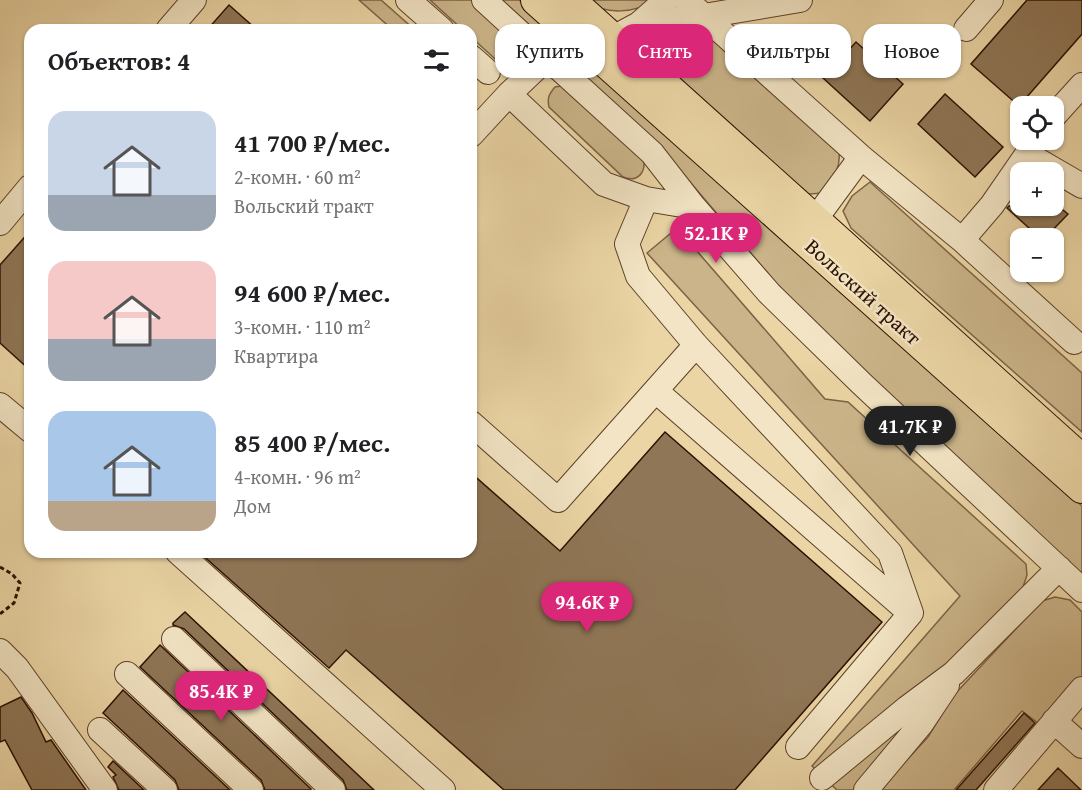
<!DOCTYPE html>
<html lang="ru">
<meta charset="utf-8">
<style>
:root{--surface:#fff;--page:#f6f6f6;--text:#202124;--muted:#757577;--accent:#db2777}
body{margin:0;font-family:"Gentium Book Plus",serif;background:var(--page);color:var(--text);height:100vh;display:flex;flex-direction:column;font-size:22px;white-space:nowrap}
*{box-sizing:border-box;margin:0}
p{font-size:20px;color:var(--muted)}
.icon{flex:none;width:33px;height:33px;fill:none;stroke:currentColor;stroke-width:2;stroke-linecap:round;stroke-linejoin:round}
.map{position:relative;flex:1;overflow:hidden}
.side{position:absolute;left:24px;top:24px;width:453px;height:534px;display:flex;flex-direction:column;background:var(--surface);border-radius:18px;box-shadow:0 2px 4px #0004}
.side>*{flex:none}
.hud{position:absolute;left:495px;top:24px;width:496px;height:54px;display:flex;gap:12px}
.tools{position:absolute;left:1010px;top:96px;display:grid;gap:12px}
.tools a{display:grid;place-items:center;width:54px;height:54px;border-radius:12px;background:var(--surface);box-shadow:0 2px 4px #0004;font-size:30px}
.price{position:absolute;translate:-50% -51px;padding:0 14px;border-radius:21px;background:var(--accent);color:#fff;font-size:20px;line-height:39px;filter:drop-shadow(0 2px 3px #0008)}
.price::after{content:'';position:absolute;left:50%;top:36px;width:18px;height:14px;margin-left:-9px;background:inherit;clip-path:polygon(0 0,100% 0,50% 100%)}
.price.selected{background:#222;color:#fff}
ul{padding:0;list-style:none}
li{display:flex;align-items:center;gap:18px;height:150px;padding:0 24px}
li span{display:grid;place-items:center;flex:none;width:168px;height:120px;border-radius:18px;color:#555}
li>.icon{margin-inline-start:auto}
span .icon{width:72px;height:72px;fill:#fffc;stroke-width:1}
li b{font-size:26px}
h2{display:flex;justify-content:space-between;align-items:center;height:72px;padding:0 24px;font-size:26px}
.chip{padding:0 21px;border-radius:18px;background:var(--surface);box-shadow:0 2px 4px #0004;font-size:21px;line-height:54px}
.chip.selected{background:var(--accent);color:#fff}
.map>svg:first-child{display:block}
</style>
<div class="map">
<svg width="1082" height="790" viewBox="0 0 1082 790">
<rect width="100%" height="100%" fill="#ebd5a5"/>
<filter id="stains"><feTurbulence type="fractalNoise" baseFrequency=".00333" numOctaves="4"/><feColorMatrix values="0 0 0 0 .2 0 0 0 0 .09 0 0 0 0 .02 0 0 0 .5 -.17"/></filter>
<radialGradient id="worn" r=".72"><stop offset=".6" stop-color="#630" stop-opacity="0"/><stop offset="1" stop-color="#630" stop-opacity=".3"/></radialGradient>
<path fill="#cbb489" stroke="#7c6244" stroke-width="1.5" d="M359,0H381L415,30H393Z
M430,0H472L524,47C529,58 524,64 515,70L504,67L471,37V30H463Z
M500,0H519L1082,506V576L796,306L684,175Z
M587,0H655C637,13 604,16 587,0Z
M653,28L687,29L720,44L838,147C843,164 833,180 824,193L809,194L651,57C646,45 645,39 653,28Z
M561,86L567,87L643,157C647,172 638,183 623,177L549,107C547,98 549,94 555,87Z
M870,182L1082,373V432L851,228L843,211L852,196Z
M677,228L825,399L848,402L1026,564L1027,575L1022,590L955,655L913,721L857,790H837L812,766L960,596L647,253Z
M1055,597L1070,600L1082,612V678L1038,723L1022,711L954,790H879L928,737L953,696L1042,601Z"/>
<path fill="#8f7656" stroke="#2c1000" stroke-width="1.5" d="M1027,0H1082V34L1019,106L971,64Z
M229,5L257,30H207Z
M856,42L903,84L870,121L823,78Z
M945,94L1003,147L975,177L918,124Z
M1009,206H1058L1068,214L1045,238H1040L1007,208Z
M30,231V370L0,343V265Z
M665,432L882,622L735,790H504L346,650L329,668L199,552H471V473L560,551Z
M185,612L374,790H347L343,780L184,629L173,625V623Z
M160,645L311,789L310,790H265L261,780L140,667Z
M123,690L230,790H179L175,780L103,713Z
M21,697L32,713L46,742L51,740L86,790H32L5,740L0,742V707Z
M1024,713L1035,723L976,790H956Z
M113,761L144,790H119L113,777L116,775L108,767Z
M1058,768L1081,790H1038Z"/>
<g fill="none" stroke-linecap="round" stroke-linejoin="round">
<defs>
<path id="minor" d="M408,0L442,30
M484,0L652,153L694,207L769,293L862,384L1082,590
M686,0L861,157L962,240L1074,342
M639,24L666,0
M966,29L991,0
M168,30L194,0
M613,38L639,24L704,16L800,0
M471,57L488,72
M509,94L604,184L646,199L694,207
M1053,117L1082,85
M471,135L509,94L548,57
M1027,154L1082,186
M646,199L627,244L638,276L696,345L890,553L911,613L798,747
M814,221L861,157
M0,223L30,187
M962,240L992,205L1037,140
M656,391L910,613
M0,405L30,430
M471,423L558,500L696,345
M178,552L443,790
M174,639L333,790
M0,651L17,668L105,790
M127,674L251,790
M1054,721L1082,746
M100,730L165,790
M822,778L907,708L954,673L1059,568
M866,790L921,724L947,685
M996,790L1082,689"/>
<path id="major" d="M536,0L1082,488
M570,0L1082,460"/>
</defs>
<use href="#minor" stroke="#5c4129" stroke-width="26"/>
<use href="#major" stroke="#2c1000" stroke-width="32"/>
<path stroke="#2c1000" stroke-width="3" stroke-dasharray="4.5 3" stroke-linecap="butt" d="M0,567L12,574L20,583L14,603L0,614"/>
<use href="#minor" stroke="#f2e4c4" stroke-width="24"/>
<use href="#major" stroke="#ebd5a5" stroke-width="30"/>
</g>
<g text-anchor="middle" stroke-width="5" stroke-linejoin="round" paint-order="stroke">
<g font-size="21" fill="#2c1000" stroke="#f2e4c4">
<text transform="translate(863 292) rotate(42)" y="7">Вольский тракт</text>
</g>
</g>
<rect width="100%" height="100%" filter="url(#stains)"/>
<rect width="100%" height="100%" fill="url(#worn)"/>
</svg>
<div class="tools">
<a><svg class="icon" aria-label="locate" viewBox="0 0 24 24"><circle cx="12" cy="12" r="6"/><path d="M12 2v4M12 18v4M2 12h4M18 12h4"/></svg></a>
<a>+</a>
<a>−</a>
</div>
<b class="price" style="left:716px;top:264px">52.1K ₽</b>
<b class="price selected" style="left:910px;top:457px">41.7K ₽</b>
<b class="price" style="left:587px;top:633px">94.6K ₽</b>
<b class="price" style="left:221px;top:722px">85.4K ₽</b>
<div class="hud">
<a class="chip">Купить</a>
<a class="chip selected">Снять</a>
<a class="chip">Фильтры</a>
<a class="chip">Новое</a>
</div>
<section class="side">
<h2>Объектов: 4<svg class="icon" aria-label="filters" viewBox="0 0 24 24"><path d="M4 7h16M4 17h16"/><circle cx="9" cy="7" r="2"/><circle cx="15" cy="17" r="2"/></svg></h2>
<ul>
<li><span style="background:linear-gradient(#c9d6e8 70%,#9aa5b1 0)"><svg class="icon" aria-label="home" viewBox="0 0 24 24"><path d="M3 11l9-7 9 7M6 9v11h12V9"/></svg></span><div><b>41 700 ₽/мес.</b><p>2-комн. · 60 m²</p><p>Вольский тракт</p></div></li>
<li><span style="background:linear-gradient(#f6c9c9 65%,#9aa5b1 0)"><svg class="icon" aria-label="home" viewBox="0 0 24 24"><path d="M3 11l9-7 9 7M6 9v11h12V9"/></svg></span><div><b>94 600 ₽/мес.</b><p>3-комн. · 110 m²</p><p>Квартира</p></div></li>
<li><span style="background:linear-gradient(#a9c7e8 75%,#b9a48a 0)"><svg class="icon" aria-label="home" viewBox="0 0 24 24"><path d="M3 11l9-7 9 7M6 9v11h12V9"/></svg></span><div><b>85 400 ₽/мес.</b><p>4-комн. · 96 m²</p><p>Дом</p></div></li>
</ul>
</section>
</div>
